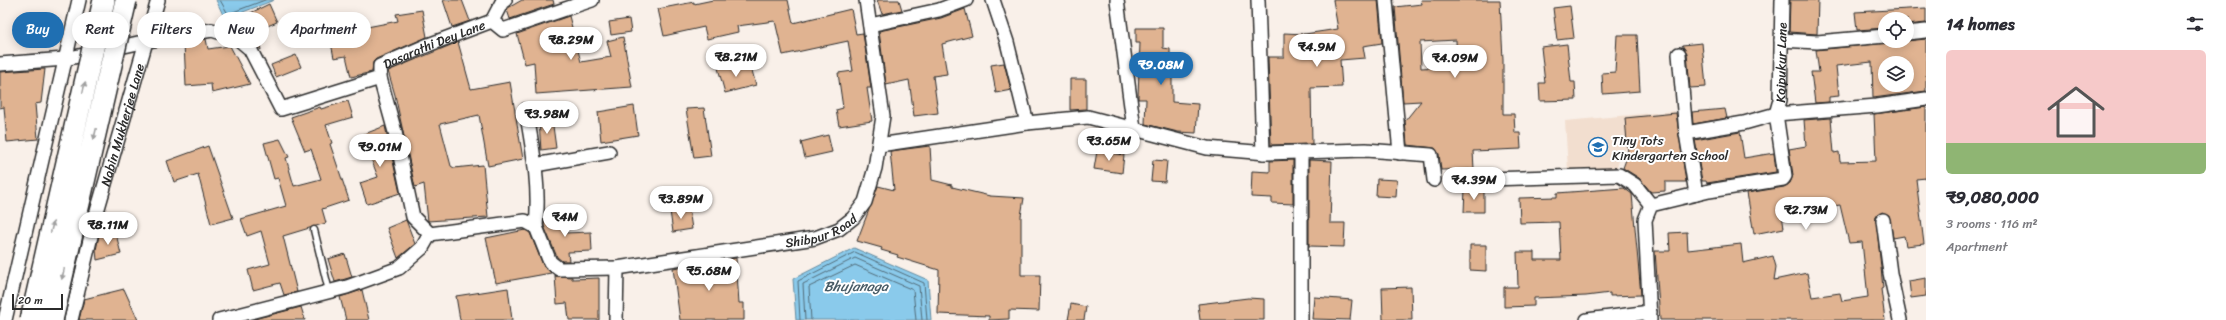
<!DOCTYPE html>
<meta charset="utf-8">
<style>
:root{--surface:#fff;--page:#f2f2f3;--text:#2b2b33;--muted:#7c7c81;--line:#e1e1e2;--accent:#1f6fb2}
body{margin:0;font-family:Sriracha,sans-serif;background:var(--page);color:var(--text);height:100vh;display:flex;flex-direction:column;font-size:15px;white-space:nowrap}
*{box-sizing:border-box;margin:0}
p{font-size:13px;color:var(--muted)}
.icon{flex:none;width:22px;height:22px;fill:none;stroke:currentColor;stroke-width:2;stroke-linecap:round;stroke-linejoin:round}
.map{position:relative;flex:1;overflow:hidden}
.sheet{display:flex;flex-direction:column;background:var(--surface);width:300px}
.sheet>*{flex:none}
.hud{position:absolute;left:12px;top:12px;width:380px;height:36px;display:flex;gap:8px}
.controls{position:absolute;left:1878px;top:12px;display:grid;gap:8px}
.controls a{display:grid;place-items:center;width:36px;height:36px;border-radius:50%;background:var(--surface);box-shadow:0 2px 10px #0003;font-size:20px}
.scale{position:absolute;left:12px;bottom:10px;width:51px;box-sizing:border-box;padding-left:4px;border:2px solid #2b2b2b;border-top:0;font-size:11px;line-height:14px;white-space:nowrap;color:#2b2b2b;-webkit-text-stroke:3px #fff;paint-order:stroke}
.price{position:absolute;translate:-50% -34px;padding:0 9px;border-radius:14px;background:#fff;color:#222;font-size:13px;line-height:26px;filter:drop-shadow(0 1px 2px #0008)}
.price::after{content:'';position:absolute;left:50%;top:24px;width:12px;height:9px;margin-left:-6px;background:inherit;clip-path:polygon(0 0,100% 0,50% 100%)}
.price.active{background:var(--accent);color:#fff}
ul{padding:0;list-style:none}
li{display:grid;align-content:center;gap:8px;height:212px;padding:0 20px}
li+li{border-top:1px solid var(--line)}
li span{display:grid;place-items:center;height:124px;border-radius:6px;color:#555}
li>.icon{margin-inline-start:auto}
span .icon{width:72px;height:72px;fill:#fffc;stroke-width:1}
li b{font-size:17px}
h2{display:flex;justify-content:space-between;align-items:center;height:48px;padding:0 20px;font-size:17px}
.chip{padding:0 14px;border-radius:18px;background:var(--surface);box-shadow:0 2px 10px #0003;font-size:14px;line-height:36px}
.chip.active{background:var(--accent);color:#fff}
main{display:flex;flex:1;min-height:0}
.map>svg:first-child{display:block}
</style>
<main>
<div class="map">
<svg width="1926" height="320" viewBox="0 0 1926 320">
<rect width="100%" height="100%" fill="#f9f0e9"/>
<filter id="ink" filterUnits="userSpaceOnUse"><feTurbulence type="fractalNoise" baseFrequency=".025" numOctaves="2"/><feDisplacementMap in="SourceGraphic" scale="8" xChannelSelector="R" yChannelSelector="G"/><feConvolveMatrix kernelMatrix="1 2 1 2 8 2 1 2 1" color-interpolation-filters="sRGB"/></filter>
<g filter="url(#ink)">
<path fill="#f2decf" d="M1675,111L1677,136L1635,140L1621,153L1617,168L1568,170L1565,121Z"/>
<path fill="#8acaeb" stroke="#648a9e" d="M216,0H274L225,19Z
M854,248L928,280L931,320H796L793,279Z"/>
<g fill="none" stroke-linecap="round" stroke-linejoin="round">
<path stroke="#516b78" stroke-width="1" d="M220,0L228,14L265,0
M800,320L798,281L855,252L924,283L927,320
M805,320L803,284L855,258L919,286L922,320
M811,320L809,287L855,265L913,290L916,320"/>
</g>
<path fill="#e0b391" stroke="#2b2b2b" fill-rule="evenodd" d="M443,0H462L470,21L452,27Z
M522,0H553L554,4L510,19L507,10L508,8Z
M713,0H788L793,23L851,9L856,34L863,33L871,88H867L872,121L839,126L836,110L843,108L838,73L853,71L848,41L783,55L775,21L737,26L738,32L707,39L704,27L664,36L658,9L694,2V4Z
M877,0H899L902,10L882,14Z
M1333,0H1378L1382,43L1363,46L1365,58L1340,60L1342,87L1311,88L1312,144L1271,145L1268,57H1284V33L1305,34L1338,29Z
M1421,0H1500L1503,60V114H1514L1515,133H1520L1521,149L1473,151L1474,169L1441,170L1439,154L1435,148L1407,145L1405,121L1421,101L1403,102L1395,7L1422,4ZM1456,40L1457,66L1421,68L1420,42Z
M1790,0H1818L1817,34L1789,32Z
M269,4L277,22L258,30L261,50L237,30L234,21Z
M1570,6L1574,38L1557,40L1553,8Z
M1926,8V23L1907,25V19H1885V28L1857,30L1855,12Z
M965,9L972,36L942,44L947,74L933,76L938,113L914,116L909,80L886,85L879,31L941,18Z
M422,10L427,37L376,59L373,62L372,72L351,77L346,56L334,58L330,38L363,31L362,28L398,21L396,14Z
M569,16L581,62L611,57L607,41L623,37L632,87L536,94L534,62L525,64L517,34Z
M629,19L631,32L611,35L609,22Z
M1136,28H1163V48L1170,49V72H1172V102L1198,104L1196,133L1178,132L1145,124L1146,99H1138V97L1140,43H1136Z
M1617,35H1637L1640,91L1603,94L1602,73L1615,72Z
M206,39L208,49L230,46L250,84L212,93L211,84L186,86L184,43Z
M1926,39V91L1873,98L1872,62L1836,66L1839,96L1829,97V102L1815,103L1811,72H1819L1816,50ZM1885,63H1907V85H1885Z
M458,42L471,89L510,82L523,159L488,166L479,115L440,124L451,166L454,168L483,165L488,217L428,221L424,184L415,187L395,95L388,71Z
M1702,43L1706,87L1690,88L1687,53L1682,45Z
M1567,44L1571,82H1575L1576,100L1540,101L1539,83H1545L1541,47Z
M296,55L301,67L276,77L271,65Z
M733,63L735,71L751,67L756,85L725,93L718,68Z
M1004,63L1011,90L996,93L991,65Z
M45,69L41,103L35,104L38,139L7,142L4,107L0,108V72Z
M1070,79H1086V109L1070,110Z
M348,101L353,117L326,125L332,143L330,144L349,200L322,209L326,223L283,236L297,292L284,295L280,283L253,290L248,270L270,264L261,231L247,236L241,219L286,206L278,178L274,179L264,143L280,139L289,157L286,158L294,186L321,179L311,149L305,151L291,117L320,107L321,109Z
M634,106L638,135L601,141L598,112Z
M1926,107V178L1916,179L1924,244L1906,246L1904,236L1893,238L1889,215L1882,212L1876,217L1883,288L1881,289L1885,320H1660L1655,251H1670L1669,233L1687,232L1688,250L1741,244L1743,263L1773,256L1776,267L1774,280L1807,273L1812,297L1840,293L1842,301L1868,297L1862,242L1849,243L1840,205L1782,215L1784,228L1754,234L1747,193L1784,187L1790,183L1793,175L1789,149L1806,146L1804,120L1831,118L1834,153L1839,152L1840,162L1876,161L1874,114Z
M704,108L711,156L694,158L686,109Z
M1725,109L1727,118L1693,124L1692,112Z
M1676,113L1686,182H1665V191L1651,192L1639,178L1623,168L1628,154L1625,118Z
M552,119L556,148L541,150L539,121Z
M385,126L400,193L367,204L360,183L378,177L362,135Z
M1740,132L1744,158L1774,153L1776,172L1707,183L1706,181H1702L1695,140Z
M828,135L832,152L805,158L801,142Z
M208,146L233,218L211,224L198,174L174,182L167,161Z
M930,146L932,180L952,185V187L990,196L1024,198L1021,216V275H1040L1039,311L1009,310V319L989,320V316L938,314L939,270L897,257L898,255L881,250L882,248L857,241L878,186L894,190L890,151Z
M1097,151L1124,155L1122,173L1094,169Z
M1153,160L1167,161L1165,182L1151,181Z
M1293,160V204L1272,203V198L1251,197L1252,171L1270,172V161Z
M1309,160L1332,161L1330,223H1345L1344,247L1309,246Z
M1377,179L1397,180L1396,197L1376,196Z
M1624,188L1632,194L1641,295L1610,296V293L1586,296L1534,298V306L1504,307V287H1518L1517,252H1534V260H1561L1559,222L1520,223L1519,198L1557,197V193Z
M1465,189H1484V212H1464Z
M689,209L692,229L673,232L670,211Z
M559,210L565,233L591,232L592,251L568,252L569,261H562L557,257L544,226L545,215Z
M406,220L415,244L398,258L387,228Z
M115,230L121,254L97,260L96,250L99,235Z
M525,230L530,233L543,265L551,273L496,283L486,238Z
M1470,245H1486V271L1470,270Z
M345,254L352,277L335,282L328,259Z
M736,258L739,303H744V320H680L673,268Z
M555,276L572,277V279L599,278V320H569L567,303L557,304Z
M1926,278V296L1911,298L1909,281Z
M1411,287L1412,320H1383L1382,288Z
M508,288L512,320H460L456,296Z
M124,289L138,320H79L84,299Z
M362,290L369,320H346L340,297Z
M1314,297L1352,300L1350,320L1312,319Z
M1248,298L1264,299V320H1200L1198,304Z
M1071,304L1086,307L1084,320H1068Z
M301,307L305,320H254V319Z"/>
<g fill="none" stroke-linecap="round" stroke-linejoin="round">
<defs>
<path id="service" d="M314,230L329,291"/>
<g id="minor">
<path d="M993,0L1007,42L1027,123"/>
<path d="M1117,0L1134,129"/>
<path d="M1258,0L1263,153"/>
<path d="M1386,0L1400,153"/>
<path d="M492,21L502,2L505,0"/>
<path d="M870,25L939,10L966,0"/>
<path d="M1907,33L1926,31"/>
<path d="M1781,40L1817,42L1885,36"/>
<path d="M1679,54L1686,133"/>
<path id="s1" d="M0,64L65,59L147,41L212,30L237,38L250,49L281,109L380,78V66L428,45L492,21L503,30L592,0"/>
<path d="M380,78L395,132L413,217L430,234L525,221L536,227L550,262L559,269L617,268"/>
<path d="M526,110C533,151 540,185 536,227"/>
<path d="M879,145L1027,123L1088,117L1207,148L1266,153L1366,150L1431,155L1434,180"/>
<path d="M1301,152V320"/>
<path d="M535,165L609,152"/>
<path d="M1488,179L1619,175L1635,185L1651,205"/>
<path id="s2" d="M1696,194L1686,133L1744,123L1776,114L1780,100L1782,0"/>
<path d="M1883,220L1890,273L1900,320"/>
<path d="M5,320L79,0"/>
<path id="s3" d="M71,320L96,215L158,0"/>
<path d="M219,320L347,287L399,268L422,248L430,234"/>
<path id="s4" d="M616,320L617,268L815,238L839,229L853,218L865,202L875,168L883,116L866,0"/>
<path d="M1587,320L1650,312"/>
<path d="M1650,320L1645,220L1651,205L1709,191L1783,179L1785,176L1776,114L1877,106L1926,99"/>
</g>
</defs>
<use href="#service" stroke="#2b2b2b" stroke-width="9"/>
<use href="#minor" stroke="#2b2b2b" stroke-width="16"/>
<use href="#service" stroke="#fff" stroke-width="6"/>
<use href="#minor" stroke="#fff" stroke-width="13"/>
<defs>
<path id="primary-bridge" d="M31,320L104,0
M52,320L126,0"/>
</defs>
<use href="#primary-bridge" stroke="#2b2b2b" stroke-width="24" stroke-linecap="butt"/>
<use href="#primary-bridge" stroke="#fff" stroke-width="21"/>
</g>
<defs><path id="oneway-solid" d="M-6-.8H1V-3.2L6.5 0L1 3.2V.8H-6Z"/></defs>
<g fill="#a0a0a0">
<use href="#oneway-solid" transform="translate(84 87) rotate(-77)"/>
<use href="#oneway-solid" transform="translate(95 134) rotate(103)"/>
<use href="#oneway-solid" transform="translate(52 227) rotate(-77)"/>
<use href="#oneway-solid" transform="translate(63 274) rotate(103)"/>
</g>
</g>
<defs>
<symbol id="school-ring" viewBox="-11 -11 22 22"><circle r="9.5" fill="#fff" stroke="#1f6fb2" stroke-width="1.5"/><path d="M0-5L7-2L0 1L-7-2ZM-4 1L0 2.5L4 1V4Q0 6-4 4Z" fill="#1f6fb2"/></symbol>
</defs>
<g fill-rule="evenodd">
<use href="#school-ring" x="1587" y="136" width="22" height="22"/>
</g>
<g text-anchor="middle" stroke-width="4" stroke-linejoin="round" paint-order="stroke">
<g font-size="13" fill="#2b2b2b" stroke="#fff">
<text dy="5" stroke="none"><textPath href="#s1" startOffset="500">Dasarathi Dey Lane</textPath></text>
<text dy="5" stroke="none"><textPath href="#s2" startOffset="206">Koipukur Lane</textPath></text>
<text dy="5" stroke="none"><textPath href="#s3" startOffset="202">Nabin Mukherjee Lane</textPath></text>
<text dy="5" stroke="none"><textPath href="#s4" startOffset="260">Shibpur Road</textPath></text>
</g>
<g font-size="13" fill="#2b2b2b" stroke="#fff" text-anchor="start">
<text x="1612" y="145">Tiny Tots<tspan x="1612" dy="15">Kindergarten School</tspan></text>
</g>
<g font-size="14" font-style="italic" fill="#485b65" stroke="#fff">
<text x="856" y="291">Bhujanaga</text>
</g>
</g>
</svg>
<div class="controls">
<a><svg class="icon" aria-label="locate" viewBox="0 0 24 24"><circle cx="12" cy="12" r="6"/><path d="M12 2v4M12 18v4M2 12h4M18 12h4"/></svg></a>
<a><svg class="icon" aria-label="layers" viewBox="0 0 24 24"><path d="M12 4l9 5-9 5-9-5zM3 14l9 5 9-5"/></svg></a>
</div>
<div class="scale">20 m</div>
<b class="price" style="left:571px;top:61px">₹8.29M</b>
<b class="price" style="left:1317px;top:68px">₹4.9M</b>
<b class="price" style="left:736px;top:78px">₹8.21M</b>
<b class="price" style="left:1455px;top:79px">₹4.09M</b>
<b class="price active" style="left:1161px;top:86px">₹9.08M</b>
<b class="price" style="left:547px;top:135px">₹3.98M</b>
<b class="price" style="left:1109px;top:162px">₹3.65M</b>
<b class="price" style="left:380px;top:168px">₹9.01M</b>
<b class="price" style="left:1474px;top:201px">₹4.39M</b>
<b class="price" style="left:681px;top:220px">₹3.89M</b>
<b class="price" style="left:1806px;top:231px">₹2.73M</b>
<b class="price" style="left:565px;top:238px">₹4M</b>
<b class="price" style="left:108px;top:246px">₹8.11M</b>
<b class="price" style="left:709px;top:292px">₹5.68M</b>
<div class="hud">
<a class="chip active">Buy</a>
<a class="chip">Rent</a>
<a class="chip">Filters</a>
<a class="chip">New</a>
<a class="chip">Apartment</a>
</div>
</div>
<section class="sheet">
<h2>14 homes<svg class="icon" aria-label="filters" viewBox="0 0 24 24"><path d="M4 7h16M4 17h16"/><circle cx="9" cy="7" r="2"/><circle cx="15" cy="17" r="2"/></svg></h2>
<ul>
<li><span style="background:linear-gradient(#f6c9c9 75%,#8fb573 0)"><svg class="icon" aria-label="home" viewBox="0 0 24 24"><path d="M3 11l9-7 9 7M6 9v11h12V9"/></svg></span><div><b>₹9,080,000</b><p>3 rooms · 116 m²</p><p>Apartment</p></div></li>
</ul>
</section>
</main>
